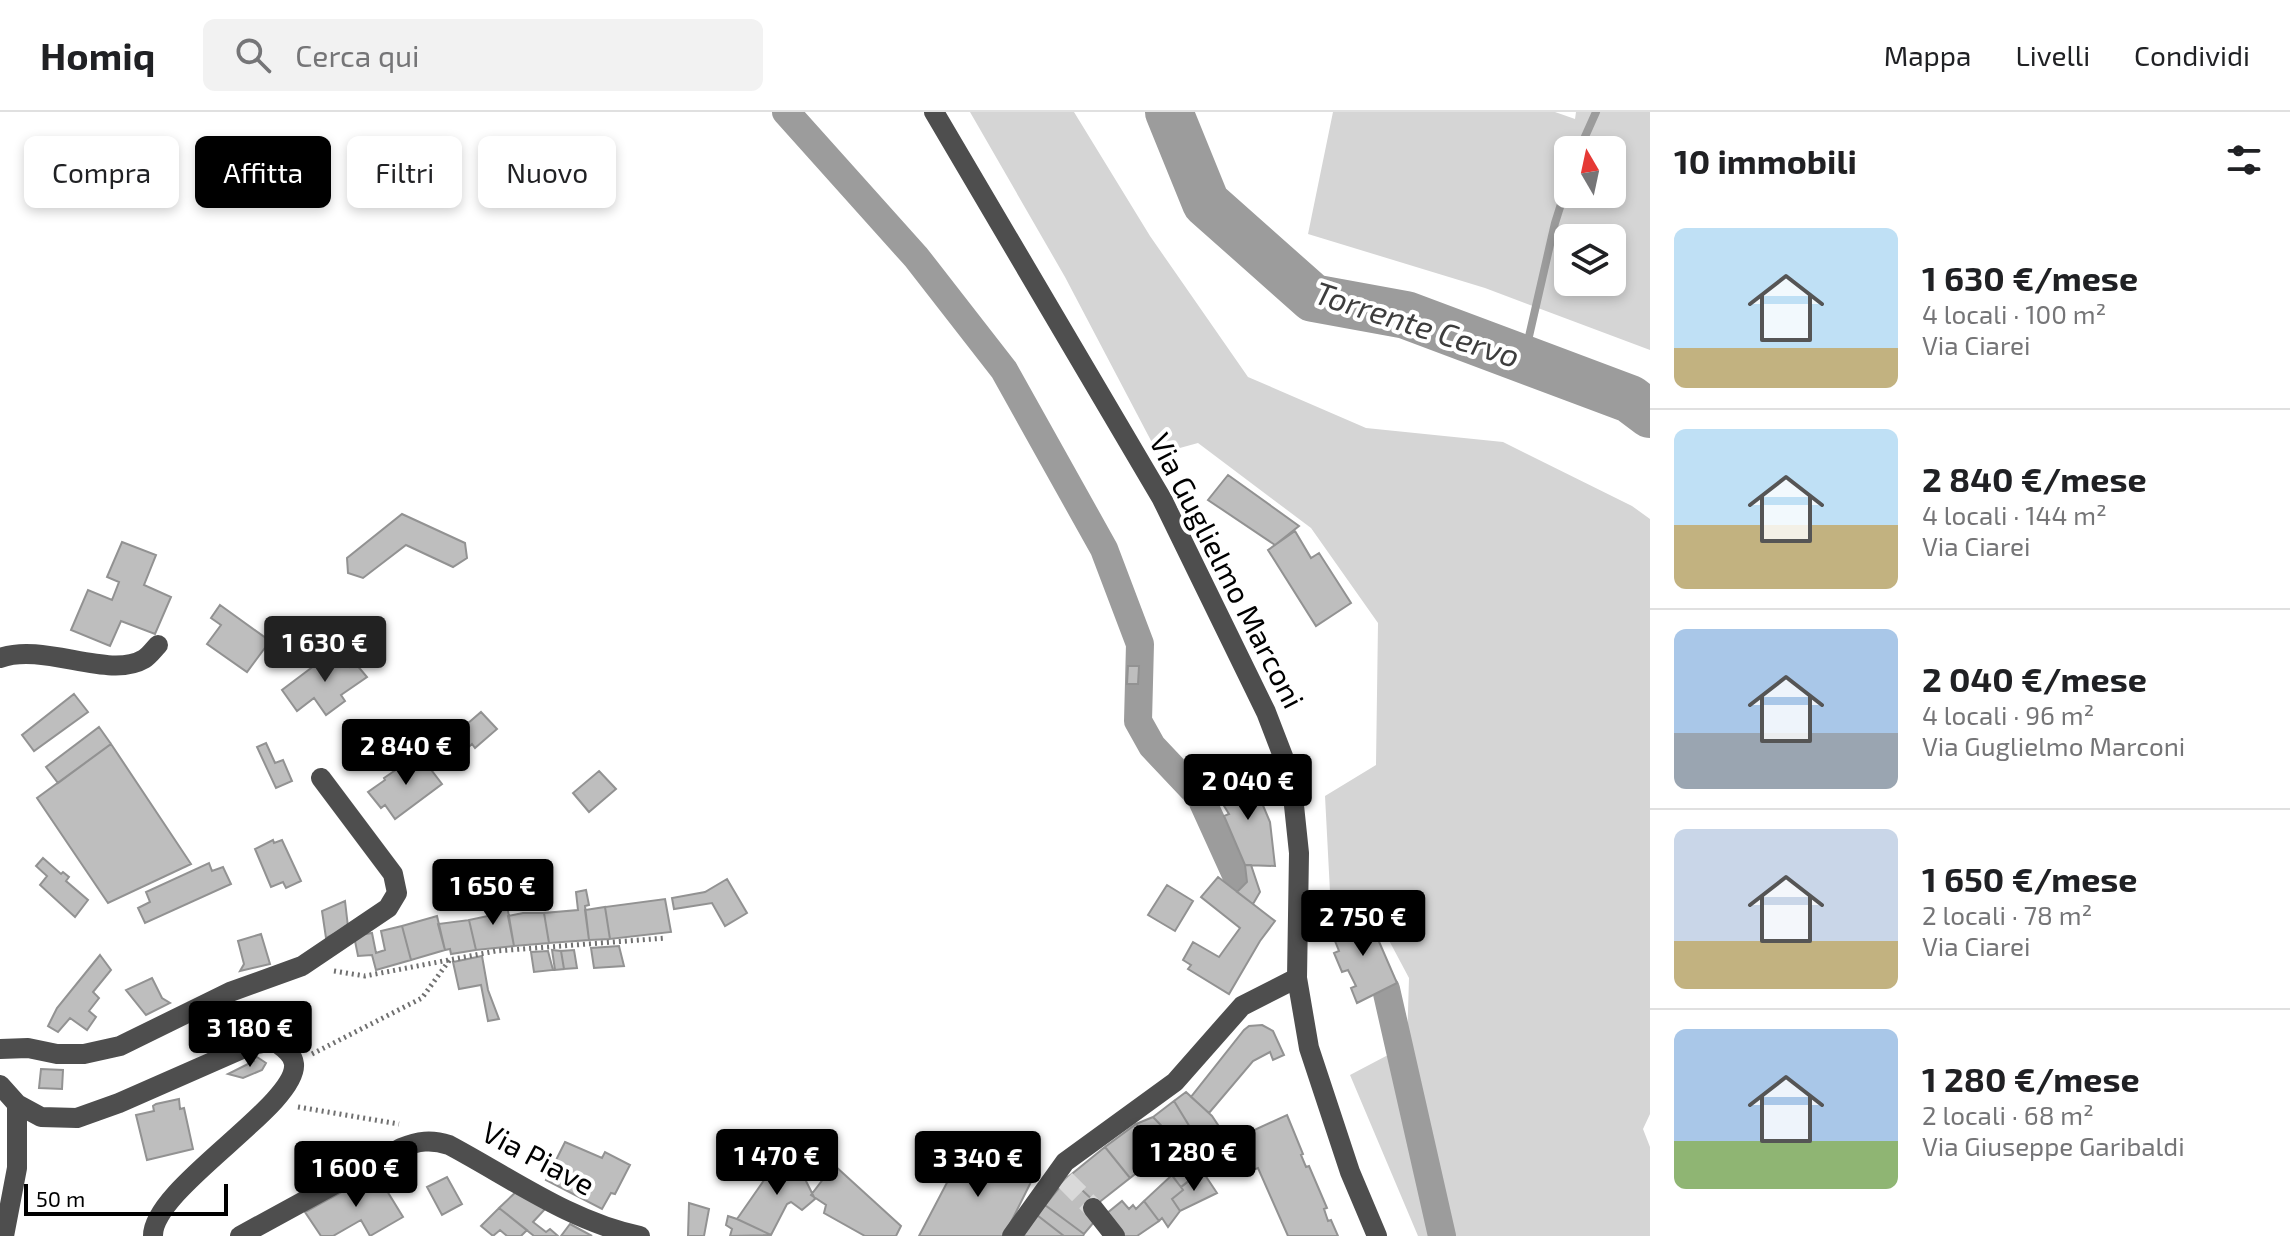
<!DOCTYPE html>
<html lang="it">
<meta charset="utf-8">
<style>
:root{--surface:#fff;--page:#f2f2f2;--text:#202124;--muted:#757577;--line:#e0e0e0;--accent:#000}
body{margin:0;font-family:"Exo 2",sans-serif;background:var(--page);color:var(--text);height:100vh;display:flex;flex-direction:column;font-size:30px;white-space:nowrap}
*{box-sizing:border-box;margin:0}
p{font-size:26px;color:var(--muted)}
.icon{flex:none;width:44px;height:44px;fill:none;stroke:currentColor;stroke-width:2;stroke-linecap:round;stroke-linejoin:round}
.map{position:relative;flex:1;overflow:hidden}
.drawer{display:flex;flex-direction:column;background:var(--surface);width:640px}
.drawer>*{flex:none}
.top-card{position:absolute;left:24px;top:24px;width:760px;height:72px;display:flex;gap:16px}
.needle{width:52px;rotate:351deg}
.buttons{position:absolute;left:1554px;top:24px;display:grid;gap:16px}
.buttons a{display:grid;place-items:center;width:72px;height:72px;border-radius:12px;background:var(--surface);box-shadow:0 4px 12px #0003;font-size:40px}
.scale{position:absolute;left:24px;bottom:20px;width:204px;box-sizing:border-box;padding-left:8px;border:4px solid #000;border-top:0;font-size:22px;line-height:28px;white-space:nowrap;color:#000;-webkit-text-stroke:6px #fff;paint-order:stroke}
.price{position:absolute;translate:-50% -68px;padding:0 18px;border-radius:8px;background:var(--accent);color:#fff;font-size:26px;line-height:52px;filter:drop-shadow(0 2px 4px #0008)}
.price::after{content:'';position:absolute;left:50%;top:48px;width:24px;height:18px;margin-left:-12px;background:inherit;clip-path:polygon(0 0,100% 0,50% 100%)}
.price.on{background:#222;color:#fff}
ul{padding:0;list-style:none}
li{display:flex;align-items:center;gap:24px;height:200px;padding:0 24px}
li+li{border-top:2px solid var(--line)}
li span{display:grid;place-items:center;flex:none;width:224px;height:160px;border-radius:12px;color:#555}
li>.icon{margin-inline-start:auto}
span .icon{width:96px;height:96px;fill:#fffc;stroke-width:1}
li b{font-size:34px}
h2{display:flex;justify-content:space-between;align-items:center;height:96px;padding:0 24px;font-size:34px}
.pill{padding:0 28px;border-radius:12px;background:var(--surface);box-shadow:0 4px 12px #0003;font-size:28px;line-height:72px}
.pill.on{background:var(--accent);color:#fff}
header{display:flex;align-items:center;gap:48px;box-sizing:border-box;height:112px;padding:0 40px;background:var(--surface);border-bottom:2px solid var(--line)}
header strong{font-size:38px}
nav{display:flex;gap:44px;margin-inline-start:auto;font-size:28px}
.search{width:560px;height:72px;background:var(--page);display:flex;align-items:center;gap:20px;box-sizing:border-box;padding:0 28px;border-radius:12px;color:var(--muted);font-size:30px}
main{display:flex;flex:1;min-height:0}
.map>svg:first-child{display:block}
</style>
<header>
<strong>Homiq</strong>
<div class="search"><svg class="icon" aria-label="search" viewBox="0 0 24 24"><circle cx="10" cy="10" r="6"/><path d="M15 15l6 6"/></svg>Cerca qui</div>
<nav><a>Mappa</a><a>Livelli</a><a>Condividi</a></nav>
</header>
<main>
<div class="map">
<svg width="1650" height="1124" viewBox="0 0 1650 1124">
<rect width="100%" height="100%" fill="#fff"/>
<path fill="#d5d5d5" fill-rule="evenodd" d="M970,0H1074L1150,124L1248,265L1366,316L1503,330L1632,394L1650,407V1002L1643,1017L1650,1035V1124H1418L1350,963L1407,933L1409,866L1367,787L1331,799L1325,684L1376,653L1378,511L1311,416L1198,331L1158,342L1065,165Z
M1333,0H1555L1575,7L1576,0H1650V238L1485,176L1308,122ZM1568,38H1612V82H1568ZM1568,126H1612V170H1568Z"/>
<g fill="none" stroke-linecap="round" stroke-linejoin="round">
<path stroke="#9c9c9c" stroke-width="8" d="M1579,38L1596,0
M1524,246L1555,111L1568,70"/>
<path stroke="#9c9c9c" stroke-width="28" d="M786,0L916,145L1004,258L1104,437L1140,532L1138,609L1152,634L1201,686L1241,774
M1386,877L1442,1124"/>
<path stroke="#9c9c9c" stroke-width="48" d="M1169,0L1206,91L1313,186L1406,203L1630,287L1650,302"/>
</g>
<path fill="#bebebe" stroke="#929292" stroke-width="2" d="M1228,363L1299,414L1275,433L1208,388Z
M402,402L465,431L467,446L453,455L406,433L363,466L348,461L347,446Z
M1295,419L1311,446L1319,441L1351,491L1316,514L1268,438Z
M122,430L156,443L144,473L171,485L155,522L121,509L110,534L71,518L88,478L112,488L119,470L107,465Z
M220,493L270,529L247,560L207,532L221,513L211,506Z
M331,541L337,547L341,544L350,555L356,552L367,565L341,583L345,589L326,603L314,586L297,599L282,578Z
M1128,554H1139L1138,572H1127Z
M74,582L88,600L34,639L22,623Z
M481,600L497,617L475,636L472,632L464,639L452,625Z
M99,615L111,632L58,671L46,655Z
M266,631L275,651L283,648L292,669L276,676L257,635Z
M111,632L191,752L108,791L37,686Z
M419,642L442,672L395,707L385,693L381,696L368,680L385,668L384,666Z
M599,659L616,677L589,700L573,681Z
M1251,665L1270,710L1275,754L1245,753L1224,704L1229,702L1213,676Z
M273,728L274,731L282,728L301,769L286,776L283,770L271,775L255,737Z
M43,746L61,762L63,760L69,765L66,769L88,788L75,805L40,773L47,764L36,754Z
M209,751L212,759L223,755L231,772L145,811L138,796L150,790L146,780Z
M1245,753H1251L1260,780L1253,792L1237,780L1247,770Z
M1218,765L1275,809L1260,829L1229,882L1188,857L1191,853L1183,848L1193,830L1219,845L1240,816L1201,785Z
M727,767L747,801L725,814L712,791L674,797L672,786L705,780Z
M1167,773L1193,789L1175,819L1148,803Z
M586,778L589,793L585,794L589,828L549,831L544,801L578,798L576,780Z
M506,787L514,834L476,838L469,808L488,804L487,789Z
M665,787L671,820L610,827L605,795Z
M345,789L348,815L326,826L322,799Z
M605,795L610,827L589,828L585,798Z
M523,801H544L549,831L514,834L508,804Z
M1367,802L1397,871L1357,891L1351,876L1356,874L1348,858L1342,860L1334,841L1339,839L1331,819Z
M437,804L445,838L411,848L402,814Z
M469,808L476,838L451,842L450,837L445,838L438,812Z
M402,814L411,848L376,858L372,843L358,844L354,824L372,821L376,841L385,838L381,819Z
M261,822L270,852L240,859L244,852L238,829Z
M619,834L624,854L594,856L591,836Z
M552,838L561,839L564,857L555,858Z
M574,838L577,856L564,857L561,839Z
M548,839L553,858L534,860L531,840Z
M100,843L111,858L93,880L99,886L89,899L96,905L87,918L70,906L58,920L48,914L57,896Z
M482,844L488,878L499,907L488,909L481,873L459,877L453,850Z
M152,866L162,886L170,891L146,903L126,878Z
M1262,913L1273,919L1284,943L1273,948L1270,940L1253,949L1209,1001L1191,985L1244,918L1249,914Z
M257,945L266,951L262,958L243,966L228,962L254,949L253,947Z
M41,957L63,958L62,977L39,976Z
M1186,980L1212,1004L1226,1025L1204,1038L1199,1030L1211,1022L1206,1015L1202,1018L1199,1016L1193,1020L1174,989Z
M179,987L180,997L184,996L193,1037L147,1048L136,1003L154,999L153,994L156,992Z
M1174,989L1191,1017L1176,1029L1153,1005Z
M1287,1003L1303,1042L1301,1043L1306,1055L1309,1054L1327,1096L1324,1097L1328,1109L1331,1108L1338,1124H1288L1258,1056L1253,1058L1239,1025Z
M1153,1005L1176,1029L1159,1043L1136,1012Z
M1136,1012L1159,1043L1130,1066L1105,1035Z
M565,1030L602,1046L605,1040L630,1053L615,1082L611,1081L602,1097L546,1068Z
M1105,1035L1130,1066L1097,1092L1068,1065Z
M968,1039L981,1044H992L1034,1064L1004,1124H919L962,1042Z
M793,1043L815,1087L802,1098L791,1090L787,1092L771,1123L737,1107L769,1061L772,1063Z
M1188,1049L1198,1062L1181,1075L1170,1061Z
M834,1053L901,1114L896,1124H865L824,1101L826,1093L811,1083Z
M376,1061L403,1105L370,1124L361,1108L333,1124H321L305,1100Z
M1172,1063L1183,1078L1172,1087L1180,1099L1168,1115L1162,1106L1159,1109L1144,1089Z
M1205,1063L1217,1081L1180,1099L1172,1087L1183,1078L1181,1075L1192,1066L1195,1069Z
M447,1065L462,1092L442,1103L427,1075Z
M1068,1065L1097,1092L1094,1110L1084,1122L1045,1093Z
M518,1078L546,1096L533,1110L546,1120L550,1117L558,1124H534L499,1096Z
M1122,1089L1129,1097L1133,1093L1136,1097L1144,1089L1159,1109L1137,1124H1120L1106,1102Z
M689,1091L709,1097L704,1124H688Z
M1045,1093L1084,1122L1083,1124H1064L1037,1103Z
M499,1096L527,1118L521,1124H507L500,1118L493,1124L481,1114Z
M1037,1103L1064,1124H1023Z
M728,1104L737,1107L771,1123L730,1124L732,1117L726,1113Z
M570,1112L592,1124H561Z"/>
<g fill="none" stroke-linecap="round" stroke-linejoin="round">
<path stroke="#d9d9d9" stroke-width="20" stroke-dasharray="20 10" stroke-linecap="butt" d="M1065,1068L1093,1096"/>
<path stroke="#707070" stroke-width="5" stroke-dasharray="2 4" stroke-linecap="butt" d="M334,859L365,864L496,839L666,826
M312,942L422,886L451,846
M298,995L399,1012"/>
<path stroke="#4e4e4e" stroke-width="20" d="M934,0L1162,387L1266,600L1291,665L1299,741L1297,866L1309,936L1350,1060L1377,1124
M0,546C44,530 109,568 144,547C149,544 154,537 158,533
M0,937L28,936L57,942H84L120,934L230,880L302,854L388,796L397,781L393,762L321,666
M0,973L17,992L41,1005L77,1006L119,991L251,933L274,929C282,935 293,941 294,952C298,993 152,1076 153,1124
M1093,1096L1115,1124
M4,1124L17,1056V992
M240,1124L401,1036C418,1029 431,1027 449,1033C511,1066 571,1110 640,1124
M1012,1124L1065,1050L1175,970L1242,894L1297,866"/>
</g>
<g text-anchor="middle" stroke-width="8" stroke-linejoin="round" paint-order="stroke">
<g font-size="30" fill="#000" stroke="#fff">
<text transform="translate(1226 459) rotate(63)" y="10">Via Guglielmo Marconi</text>
<text transform="translate(538 1047) rotate(28)" y="10">Via Piave</text>
</g>
<g font-size="32" font-style="italic" fill="#3d3d3d" stroke="#fff">
<text transform="translate(1417 213) rotate(18)" y="11">Torrente Cervo</text>
</g>
</g>
</svg>
<div class="buttons">
<a><svg class="needle" viewBox="-14 -14 28 28"><path d="M0-13l5 13h-10z" fill="#e53935"/><path d="M0 13l5-13h-10z" fill="#757577"/></svg></a>
<a><svg class="icon" aria-label="layers" viewBox="0 0 24 24"><path d="M12 4l9 5-9 5-9-5zM3 14l9 5 9-5"/></svg></a>
</div>
<div class="scale">50 m</div>
<b class="price on" style="left:325px;top:572px">1 630 €</b>
<b class="price" style="left:406px;top:675px">2 840 €</b>
<b class="price" style="left:1248px;top:710px">2 040 €</b>
<b class="price" style="left:493px;top:815px">1 650 €</b>
<b class="price" style="left:1363px;top:846px">2 750 €</b>
<b class="price" style="left:250px;top:957px">3 180 €</b>
<b class="price" style="left:1194px;top:1081px">1 280 €</b>
<b class="price" style="left:777px;top:1085px">1 470 €</b>
<b class="price" style="left:978px;top:1087px">3 340 €</b>
<b class="price" style="left:356px;top:1097px">1 600 €</b>
<div class="top-card">
<a class="pill">Compra</a>
<a class="pill on">Affitta</a>
<a class="pill">Filtri</a>
<a class="pill">Nuovo</a>
</div>
</div>
<section class="drawer">
<h2>10 immobili<svg class="icon" aria-label="filters" viewBox="0 0 24 24"><path d="M4 7h16M4 17h16"/><circle cx="9" cy="7" r="2"/><circle cx="15" cy="17" r="2"/></svg></h2>
<ul>
<li><span style="background:linear-gradient(#bfe0f5 75%,#c2b280 0)"><svg class="icon" aria-label="home" viewBox="0 0 24 24"><path d="M3 11l9-7 9 7M6 9v11h12V9"/></svg></span><div><b>1 630 €/mese</b><p>4 locali · 100 m²</p><p>Via Ciarei</p></div></li>
<li><span style="background:linear-gradient(#bfe0f5 60%,#c2b280 0)"><svg class="icon" aria-label="home" viewBox="0 0 24 24"><path d="M3 11l9-7 9 7M6 9v11h12V9"/></svg></span><div><b>2 840 €/mese</b><p>4 locali · 144 m²</p><p>Via Ciarei</p></div></li>
<li><span style="background:linear-gradient(#a9c7e8 65%,#9aa5b1 0)"><svg class="icon" aria-label="home" viewBox="0 0 24 24"><path d="M3 11l9-7 9 7M6 9v11h12V9"/></svg></span><div><b>2 040 €/mese</b><p>4 locali · 96 m²</p><p>Via Guglielmo Marconi</p></div></li>
<li><span style="background:linear-gradient(#c9d6e8 70%,#c2b280 0)"><svg class="icon" aria-label="home" viewBox="0 0 24 24"><path d="M3 11l9-7 9 7M6 9v11h12V9"/></svg></span><div><b>1 650 €/mese</b><p>2 locali · 78 m²</p><p>Via Ciarei</p></div></li>
<li><span style="background:linear-gradient(#a9c7e8 70%,#8fb573 0)"><svg class="icon" aria-label="home" viewBox="0 0 24 24"><path d="M3 11l9-7 9 7M6 9v11h12V9"/></svg></span><div><b>1 280 €/mese</b><p>2 locali · 68 m²</p><p>Via Giuseppe Garibaldi</p></div></li>
</ul>
</section>
</main>
